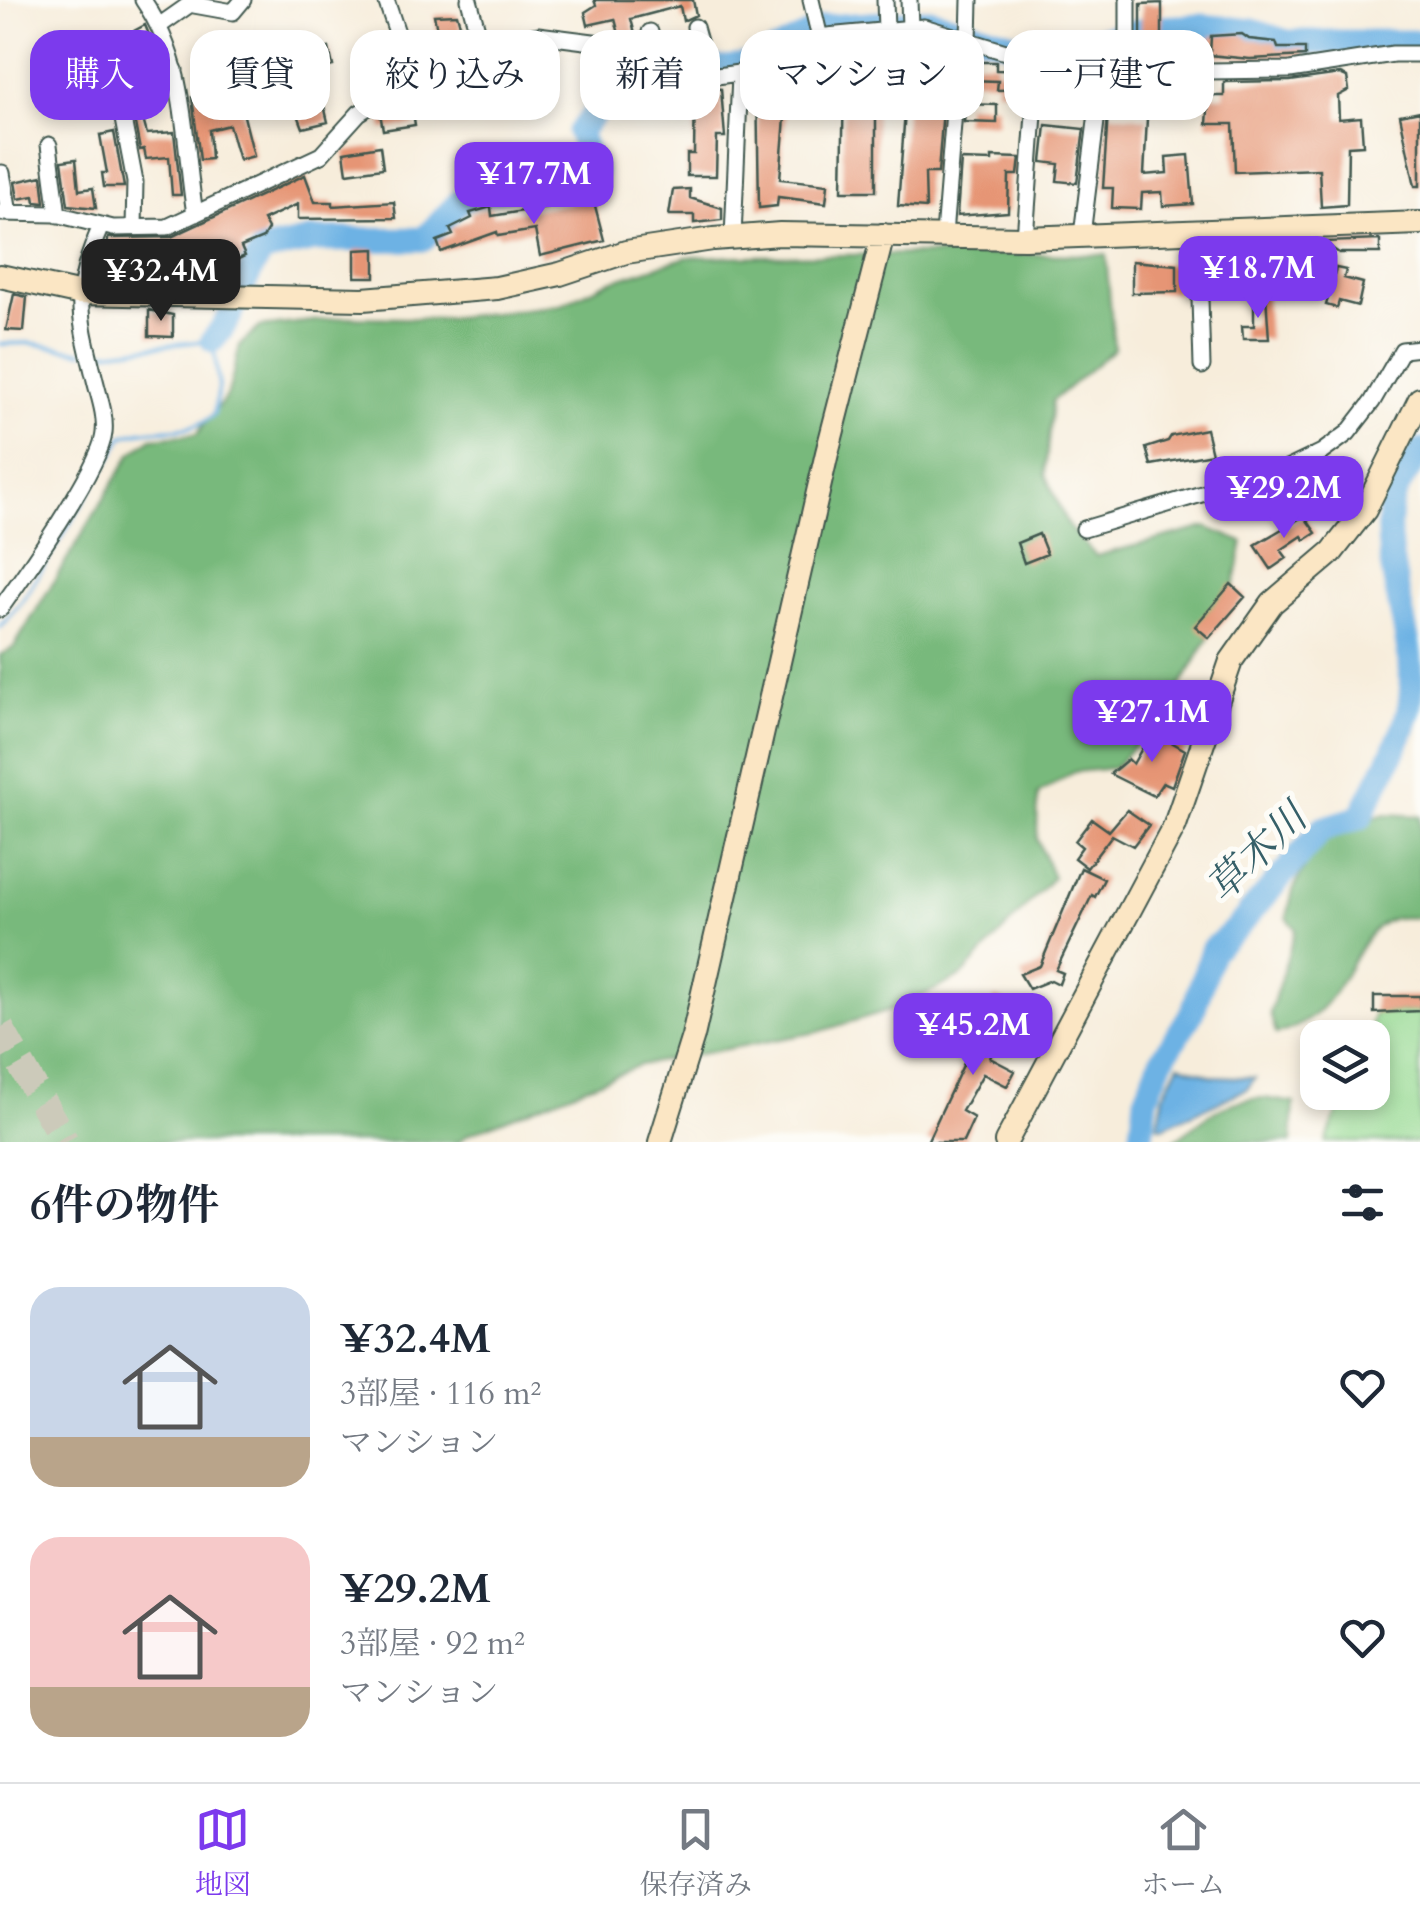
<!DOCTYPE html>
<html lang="ja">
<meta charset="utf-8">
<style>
:root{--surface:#fff;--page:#f6f6f7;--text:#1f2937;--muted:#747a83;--line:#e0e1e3;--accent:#7c3aed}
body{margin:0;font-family:Cardo,"Noto Serif JP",serif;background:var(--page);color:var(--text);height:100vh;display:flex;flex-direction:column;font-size:38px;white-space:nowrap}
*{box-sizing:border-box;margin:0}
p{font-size:32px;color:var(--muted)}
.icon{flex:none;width:55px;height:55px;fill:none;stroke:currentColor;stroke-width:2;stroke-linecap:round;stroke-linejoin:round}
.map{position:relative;height:1142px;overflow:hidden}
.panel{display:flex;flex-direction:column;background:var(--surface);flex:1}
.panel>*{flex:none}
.top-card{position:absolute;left:30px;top:30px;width:1360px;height:90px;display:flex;gap:20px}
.buttons{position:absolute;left:1300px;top:1020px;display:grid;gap:20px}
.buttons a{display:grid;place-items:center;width:90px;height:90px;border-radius:20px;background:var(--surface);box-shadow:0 5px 15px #0003;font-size:50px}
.price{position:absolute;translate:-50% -85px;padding:0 22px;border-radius:20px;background:var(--accent);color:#fff;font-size:32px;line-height:65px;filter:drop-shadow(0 2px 5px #0008)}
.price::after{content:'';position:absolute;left:50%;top:60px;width:30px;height:22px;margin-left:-15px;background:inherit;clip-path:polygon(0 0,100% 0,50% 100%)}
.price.current{background:#222;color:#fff}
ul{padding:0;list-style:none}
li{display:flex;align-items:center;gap:30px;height:250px;padding:0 30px}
li span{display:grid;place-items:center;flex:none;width:280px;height:200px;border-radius:30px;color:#555}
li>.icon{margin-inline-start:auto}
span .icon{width:120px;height:120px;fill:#fffc;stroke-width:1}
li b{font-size:42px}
h2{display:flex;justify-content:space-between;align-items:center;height:120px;padding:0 30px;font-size:42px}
.tag{padding:0 35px;border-radius:30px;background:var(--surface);box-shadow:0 5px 15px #0003;font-size:35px;line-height:90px}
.tag.current{background:var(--accent);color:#fff}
.tabs{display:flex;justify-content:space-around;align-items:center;height:140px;border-top:2px solid var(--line);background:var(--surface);font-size:28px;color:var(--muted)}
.tabs a{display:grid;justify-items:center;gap:5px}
.tabs .current{color:var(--accent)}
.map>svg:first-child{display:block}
</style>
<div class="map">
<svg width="1420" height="1142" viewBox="0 0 1420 1142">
<rect width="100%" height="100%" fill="#fdfcf7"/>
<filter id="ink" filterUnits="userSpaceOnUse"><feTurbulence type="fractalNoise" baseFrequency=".01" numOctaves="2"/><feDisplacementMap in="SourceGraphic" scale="20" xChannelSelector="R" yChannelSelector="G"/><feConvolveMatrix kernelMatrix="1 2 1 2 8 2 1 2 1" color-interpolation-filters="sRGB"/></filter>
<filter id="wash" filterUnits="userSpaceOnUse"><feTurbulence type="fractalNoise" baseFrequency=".0048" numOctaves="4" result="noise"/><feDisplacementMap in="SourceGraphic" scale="40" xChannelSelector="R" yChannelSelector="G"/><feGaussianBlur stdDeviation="2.25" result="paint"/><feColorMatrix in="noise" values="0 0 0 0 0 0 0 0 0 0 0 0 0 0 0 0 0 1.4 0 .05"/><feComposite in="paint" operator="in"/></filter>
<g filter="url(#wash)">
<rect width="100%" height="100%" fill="#f7eddb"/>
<path fill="#95d992" stroke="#5a8b63" stroke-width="2.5" d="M1420,1011V1142H1326L1345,1093L1372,1092V1038L1367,1037L1374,1013Z"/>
<path fill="#78b97c" stroke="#4c7b58" stroke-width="2.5" d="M920,254L1106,255L1114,349L1052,401L1045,474L1068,526L1096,556L1206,527L1243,542L1232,598L1166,711L1114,768L1074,772L1038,794L1037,839L1053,877L962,976L899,1007L818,1032L640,1065L468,1134L458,1142H0V655L14,647L131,454L152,438L197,434L228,394L240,345L260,327L349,317L442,319L560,305L608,282L687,257Z
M1384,814L1420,816V918C1410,918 1398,916 1389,920C1346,938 1349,1016 1276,1034L1270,1013L1296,929L1287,918L1293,890L1320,837Z
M1264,1098L1294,1103L1292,1142H1172C1208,1118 1218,1100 1264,1098Z"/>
<path fill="#6db2e4" stroke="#46788c" stroke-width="2.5" d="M1179,1064L1212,1076L1255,1078L1247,1089L1163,1127L1158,1125L1164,1094Z"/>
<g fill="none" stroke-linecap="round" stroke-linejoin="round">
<path stroke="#6db2e4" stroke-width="4" d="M0,344L30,343L84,352
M0,627L23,600L123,437C150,424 193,437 214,414L219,387L213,340L94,353"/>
<path stroke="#6db2e4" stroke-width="25" d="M213,340C239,311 240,281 263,251L314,240L424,239L459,202L471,196L533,183L577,187L590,182L594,174L579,132L602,105L642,86L703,67L728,69L756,62L825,27L930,20L1038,51L1158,28L1201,26L1252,31L1287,42H1420
M1141,1142L1146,1098L1161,1061L1193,1011L1212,950L1237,928L1322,829L1361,817C1377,781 1403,742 1410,704C1420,646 1379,560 1391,505C1395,487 1411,467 1420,451"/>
</g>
<g id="blocks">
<path fill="#e69574" d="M594,0H693L696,15L683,21L680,6L631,19L635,34H619L615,19L588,25L585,12L596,5Z
M1162,3V39H1187V54L1141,42V4Z
M457,14L463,36L439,39L434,15Z
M145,25L152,42L146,44L152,65L123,75L110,85L69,95L57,60L106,46Z
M1242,34L1249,39L1276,42L1278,48H1305V56L1250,59L1210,55L1211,36Z
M533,47H544L552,59L524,77L513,60Z
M329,48L333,66L284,76L279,61L290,58L288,54Z
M969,62H996V70L1077,71L1076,88L997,90L998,81L968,80Z
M1115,62L1152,68L1151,83H1132L1127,76L1113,75Z
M908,70H946L938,173H925L926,208L898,206Z
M1340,74L1347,77L1349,90L1338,96L1339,119L1361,117L1363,145L1348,146L1347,205L1321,207L1319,169L1235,172L1233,124H1207L1209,96H1224V82L1290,81Z
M844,78H862V110H876V191H842Z
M788,81L780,179L828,184L826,203L778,197L777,206L759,208L757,82Z
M695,87L721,89L725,137H717L716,176H687V154H694Z
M237,88L254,156L239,160L229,125L209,130L211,159L200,160L192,97L213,89L214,94Z
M449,89L452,109L420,114L417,98Z
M526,92L529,111L458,120L457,100Z
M136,94L147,134L174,132L181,195H172L169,157L146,159L144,149L140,150L130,97Z
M312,96L314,104L323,101L328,122L303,128L293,101Z
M966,104L997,105V123L964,122Z
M412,105L415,125L383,130L380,113Z
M1420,111V186H1415L1400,115Z
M1108,113L1147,118L1144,175L1167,173L1166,157L1189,155L1193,204L1163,206L1162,192L1142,193L1141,209L1112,208L1113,188H1103Z
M1046,125L1084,129L1077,183L1057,181L1059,164L1042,162Z
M114,132L124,187H104L102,173H107L100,135Z
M380,146L383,168L347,173L344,152Z
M992,157L1020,158L1018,175H1009L1008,212L957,216L961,160L992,161Z
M76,159L79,190L93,188L96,208L68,205L62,161Z
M305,175L315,202H333V206L394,202L396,218L298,219V204L263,220L268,229L263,238L241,247L245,256L207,274L197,247L149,260V274H123V254H107L108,238L171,237Z
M42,176L45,203L35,202L34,196L18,199L15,182Z
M690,189V198L722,208V220L694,223V215H669L673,190Z
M577,202H594L604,240L540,256L535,230L498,236L497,232L441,252L437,241L453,235L450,229L472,218L470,213L491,207L492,216Z
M1380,240V253H1339L1323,242Z
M375,249V277H355V250Z
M1245,249L1286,250L1324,260L1321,272L1334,275L1336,268L1346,270L1344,278L1363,283L1358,306L1339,301L1337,308L1326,305L1330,292L1295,285L1298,273L1245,272Z
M1132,261L1177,265V292L1132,293Z
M14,294L27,297L24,331L6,330Z
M1254,295H1266L1269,339H1243L1242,326H1254Z
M149,310L173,315V337L149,336Z
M1206,429L1212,454L1151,465L1146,448L1168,441L1171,436Z
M1304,516L1316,533L1305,540L1302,536L1281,550L1287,558L1271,569L1255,545Z
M1039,534L1047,554L1024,563L1017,543Z
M1231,584L1245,597L1209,638L1195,626Z
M1152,731L1185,750L1172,786L1163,782L1154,796L1110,774L1128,759L1133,764Z
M1127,810L1149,825L1133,846L1112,835L1087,868L1074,858L1082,847L1075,841L1092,819L1109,831Z
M1081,868L1104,879L1095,897L1092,895L1056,970L1063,973L1059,984L1051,980L1029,989L1020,974L1040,966Z
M1374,996H1420V1011L1374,1013Z
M995,997L1005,1001L1000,1013L1009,1017L990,1058L1015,1071L1007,1086L983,1074L962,1111L974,1118L963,1142H927Z"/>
</g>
</g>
<g filter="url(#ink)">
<use href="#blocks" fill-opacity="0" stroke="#3f574d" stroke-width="2.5"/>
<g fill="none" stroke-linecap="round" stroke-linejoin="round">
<path stroke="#cccaba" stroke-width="28" stroke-dasharray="28 14" stroke-linecap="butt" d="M0,1028L65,1142"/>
<defs>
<path id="street" d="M143,0C188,66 183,139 195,214
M386,0L415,86
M469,0L483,51
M811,0L820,38
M885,0L886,30
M909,0L910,27
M194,5L233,12L243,0
M159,26L196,0
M695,27L709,77
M650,32L654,53
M969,41L970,0
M1128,49V0
M49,145L58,215
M2,173L9,213
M0,213L56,214L113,228L167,227L321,155L359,113L378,101L439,77L503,41L538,35L640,48L709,77L754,71L827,36L924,27L1032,60H1059L1115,47L1208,71L1290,70L1393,54H1420
M134,227L135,182L118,93L127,85L175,70
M1198,231L1202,366
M944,235L960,37
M1082,235L1105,48
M733,237L740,75
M1025,238L1035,100
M1084,529L1289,468L1322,452L1348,433L1372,402L1402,350L1420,348
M0,609C23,577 101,467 104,433C106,415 99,397 95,380C78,311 72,293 101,226"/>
<path id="secondary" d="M0,276L77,293L363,299L497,288L560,274L626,252L713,239L780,234L1025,238L1420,223
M660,1142L693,1036L827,453L883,235
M1006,1142L1175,825L1231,661L1272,603L1332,552L1365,510L1420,399"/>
</defs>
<use href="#street" stroke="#3f574d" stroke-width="19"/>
<use href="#secondary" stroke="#3f574d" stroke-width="26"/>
<use href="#street" stroke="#fff" stroke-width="15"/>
<use href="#secondary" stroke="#fbe6c4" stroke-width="22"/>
</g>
</g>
<g text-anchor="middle" stroke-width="10" stroke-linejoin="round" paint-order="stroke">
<g font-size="40" font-style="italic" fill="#366069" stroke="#fdfcf7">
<text transform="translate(1256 852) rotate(-44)" y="14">草木川</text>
</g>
</g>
</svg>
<div class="buttons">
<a><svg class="icon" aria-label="layers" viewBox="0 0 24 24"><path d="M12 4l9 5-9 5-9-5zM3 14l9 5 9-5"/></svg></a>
</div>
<b class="price" style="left:534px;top:227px">¥17.7M</b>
<b class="price" style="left:1258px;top:321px">¥18.7M</b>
<b class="price current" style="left:161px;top:324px">¥32.4M</b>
<b class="price" style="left:1284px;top:541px">¥29.2M</b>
<b class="price" style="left:1152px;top:765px">¥27.1M</b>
<b class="price" style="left:973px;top:1078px">¥45.2M</b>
<div class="top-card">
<a class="tag current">購入</a>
<a class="tag">賃貸</a>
<a class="tag">絞り込み</a>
<a class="tag">新着</a>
<a class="tag">マンション</a>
<a class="tag">一戸建て</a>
</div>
</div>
<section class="panel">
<h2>6件の物件<svg class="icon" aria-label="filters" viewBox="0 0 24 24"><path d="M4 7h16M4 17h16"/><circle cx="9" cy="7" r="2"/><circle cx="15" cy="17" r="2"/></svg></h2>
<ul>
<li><span style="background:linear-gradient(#c9d6e8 75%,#b9a48a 0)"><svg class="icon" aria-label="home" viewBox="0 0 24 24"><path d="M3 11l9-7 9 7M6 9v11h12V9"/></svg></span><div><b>¥32.4M</b><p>3部屋 · 116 m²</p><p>マンション</p></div><svg class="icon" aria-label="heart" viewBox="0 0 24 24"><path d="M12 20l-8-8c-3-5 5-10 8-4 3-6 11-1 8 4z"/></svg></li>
<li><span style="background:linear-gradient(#f6c9c9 75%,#b9a48a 0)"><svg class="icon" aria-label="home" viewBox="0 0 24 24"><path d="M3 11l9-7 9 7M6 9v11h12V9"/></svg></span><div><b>¥29.2M</b><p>3部屋 · 92 m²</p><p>マンション</p></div><svg class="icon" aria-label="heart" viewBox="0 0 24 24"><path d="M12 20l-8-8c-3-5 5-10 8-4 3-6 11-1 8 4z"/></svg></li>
</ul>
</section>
<nav class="tabs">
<a class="current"><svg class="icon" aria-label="map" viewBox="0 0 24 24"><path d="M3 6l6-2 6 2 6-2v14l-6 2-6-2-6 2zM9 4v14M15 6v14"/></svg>地図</a>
<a><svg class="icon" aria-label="saved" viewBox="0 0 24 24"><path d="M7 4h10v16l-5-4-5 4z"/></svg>保存済み</a>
<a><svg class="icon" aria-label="home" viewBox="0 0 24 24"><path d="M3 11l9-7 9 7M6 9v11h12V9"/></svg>ホーム</a>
</nav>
